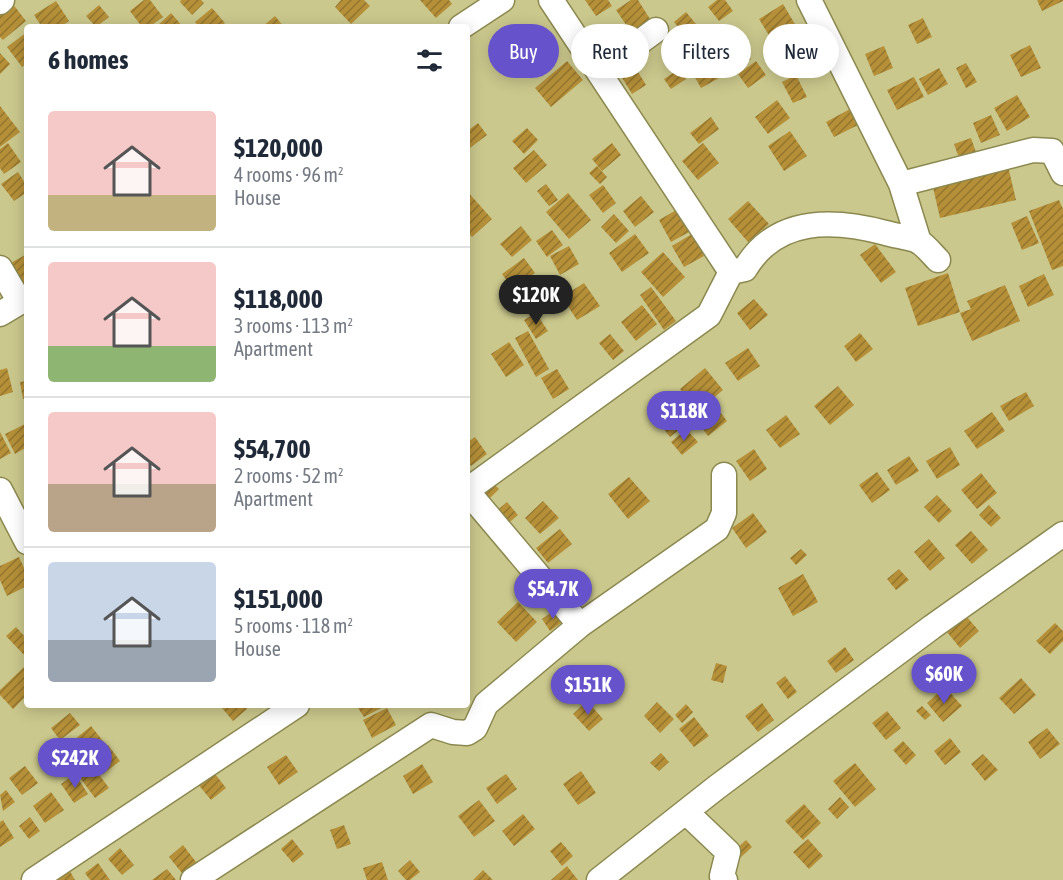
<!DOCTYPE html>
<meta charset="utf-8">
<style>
:root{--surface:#fff;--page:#f2f2f3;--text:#1f2937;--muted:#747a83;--line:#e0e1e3;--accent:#6653cc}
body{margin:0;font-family:"Asap Condensed",sans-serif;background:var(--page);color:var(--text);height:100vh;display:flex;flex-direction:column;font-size:22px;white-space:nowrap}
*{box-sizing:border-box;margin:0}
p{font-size:20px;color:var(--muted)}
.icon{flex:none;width:33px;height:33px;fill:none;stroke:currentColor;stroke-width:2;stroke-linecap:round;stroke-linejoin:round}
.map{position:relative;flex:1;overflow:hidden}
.details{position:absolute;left:24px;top:24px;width:446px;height:684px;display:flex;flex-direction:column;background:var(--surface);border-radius:6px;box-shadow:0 3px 15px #0003}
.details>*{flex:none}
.top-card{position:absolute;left:488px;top:24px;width:484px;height:54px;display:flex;gap:12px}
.price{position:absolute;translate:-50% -51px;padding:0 14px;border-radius:21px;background:var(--accent);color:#fff;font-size:20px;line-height:39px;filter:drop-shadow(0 2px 3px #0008)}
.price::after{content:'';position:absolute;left:50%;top:36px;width:18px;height:14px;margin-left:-9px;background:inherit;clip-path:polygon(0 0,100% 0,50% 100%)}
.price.active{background:#222;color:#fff}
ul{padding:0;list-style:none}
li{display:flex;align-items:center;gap:18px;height:150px;padding:0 24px}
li+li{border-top:2px solid var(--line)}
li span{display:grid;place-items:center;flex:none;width:168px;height:120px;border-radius:6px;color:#555}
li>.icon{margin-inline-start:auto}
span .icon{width:72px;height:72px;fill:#fffc;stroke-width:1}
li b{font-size:26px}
h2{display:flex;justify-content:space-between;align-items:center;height:72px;padding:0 24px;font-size:26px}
.chip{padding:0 21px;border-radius:27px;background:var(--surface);box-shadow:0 3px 15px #0003;font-size:21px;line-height:54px}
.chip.active{background:var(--accent);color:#fff}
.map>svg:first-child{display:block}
</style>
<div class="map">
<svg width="1063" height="880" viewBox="0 0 1063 880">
<defs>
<pattern id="building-hatch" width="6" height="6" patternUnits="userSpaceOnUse" patternTransform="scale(1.5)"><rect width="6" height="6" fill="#b59039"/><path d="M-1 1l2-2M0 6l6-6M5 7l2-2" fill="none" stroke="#93752e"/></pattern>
</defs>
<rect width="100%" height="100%" fill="#cbc88d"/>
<path fill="url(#building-hatch)" d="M144,0H150L163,17L149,27H142L130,11Z
M181,0H201L204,3L192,15L180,2Z
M341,0H364L370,6L351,24L335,7Z
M420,0H449L452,4L436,18Z
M585,0H608L612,6L596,16Z
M631,0H638L650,19L631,32L616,10Z
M717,0H725L733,11L719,21L708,7Z
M1037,0H1063V1L1042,11Z
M56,1L69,21L60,27H42L34,15Z
M12,3L26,21L3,40L0,37V13Z
M783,4L799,31L775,45L759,19Z
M99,5L109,17L96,27L86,16Z
M212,8L225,23L220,27H199L195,22Z
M686,12L700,29L688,39L674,22Z
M171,13L183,27H156Z
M275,16L284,27H262Z
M923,18L932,37L917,44L908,25Z
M27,32V63L22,67L7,47Z
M1030,45L1041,68L1021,77L1010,55Z
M741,46L751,59L735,71L725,58Z
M884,46L893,68L874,76L865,54Z
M714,50L728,73L701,88L688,65Z
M0,53L10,64L0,74Z
M567,61L583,80L551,107L535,88Z
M756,61L766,75L748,88L738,74Z
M632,62L646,85L632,94L618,71Z
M966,63L977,82L966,88L956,68Z
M939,68L948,84L928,95L919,79Z
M679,69L686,79L671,89L664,79Z
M796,75L807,97L793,103L782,82Z
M914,77L924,97L897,110L887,90Z
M1017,95L1030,117L1007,131L994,108Z
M777,100L790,118L768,134L755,117Z
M0,106L20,132L0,147Z
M850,109L858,125L834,137L826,122Z
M991,115L1000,135L981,143L973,123Z
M711,117L719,129L699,144L690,133Z
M478,123L487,135L470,148L466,143V132Z
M527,128L538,140L524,154L512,141Z
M790,131L807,156L784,171L768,146Z
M971,138L977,155L960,161L954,144Z
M8,143L21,162L4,174L0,168V149Z
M612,143L621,155L602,171L592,159Z
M703,143L719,163L698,180L682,161Z
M534,150L547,165L526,183L513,168Z
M597,166L607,177L600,184L589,173Z
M1008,166L1016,200L940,218L932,183Z
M18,172L27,186V192L14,201L1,184Z
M546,184L558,200L549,206L537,191Z
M603,185L616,203L603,213L589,195Z
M466,190L492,219L472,237L466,231Z
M568,193L591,220L569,239L546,212Z
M641,196L654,212L635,227L623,211Z
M1059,200L1063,209V266L1052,270L1029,211Z
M748,201L769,224L748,242L728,219Z
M678,209L691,231L671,242L659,220Z
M614,214L629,231L616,243L601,227Z
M1027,216L1039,243L1022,250L1011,223Z
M521,226L532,240L512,257L500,244Z
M552,230L563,245L547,257L536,241Z
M635,234L649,253L622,272L609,253Z
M692,234L704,256L684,267L672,246Z
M875,244L896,272L881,283L860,255Z
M569,246L579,264L560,275L550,256Z
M663,252L685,277L663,297L641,272Z
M27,254V287L21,290L7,265Z
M524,258L535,273L513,289L502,274Z
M948,273L960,312L918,326L905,288Z
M1044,274L1054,295L1028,307L1019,286Z
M584,283L600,306L577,320L562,297Z
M1005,285L1020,321L972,341L960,313L971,309L967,301Z
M651,287L676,321L664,330L640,295Z
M754,299L768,315L750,330L737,313Z
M642,305L657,324L636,341L621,322Z
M536,313L548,331L536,339L524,320Z
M528,331L549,369L536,377L515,338Z
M860,333L873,349L856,362L844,346Z
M610,334L624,351L613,360L599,343Z
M509,342L524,365L506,377L491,354Z
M748,348L760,366L738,381L725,363Z
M7,368L13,392L0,396V370Z
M705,368L723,390L698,411L680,389Z
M557,369L569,389L553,399L541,378Z
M27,381V399H23L20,382Z
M838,386L854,405L830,425L814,406Z
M1026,392L1034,406L1009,421L1000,406Z
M671,399L690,421L670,437L653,415Z
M992,412L1005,431L977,449L964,431Z
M721,413L727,421L708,436L702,428Z
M786,415L800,434L780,448L766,430Z
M25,424L27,447L15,454L5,434Z
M686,429L698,442L682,455L671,442Z
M0,432L11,453L0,459Z
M475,437L487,454L471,466L466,460V443Z
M950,447L960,465L937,479L926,461Z
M754,449L767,469L750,481L736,461Z
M909,456L919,471L896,485L887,470Z
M877,472L890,490L872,503L859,485Z
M981,473L997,493L977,509L961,490Z
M629,477L650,501L628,519L608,494Z
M490,480L499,489L488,500L479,490Z
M937,495L952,511L939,523L924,507Z
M543,501L559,518L540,534L525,518Z
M507,502L518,515L505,526L494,513Z
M989,505L1001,518L991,527L979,515Z
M753,513L767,532L746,548L732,528Z
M560,529L572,544L548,563L536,548Z
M971,531L988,550L972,564L955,545Z
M929,539L945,558L930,571L914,552Z
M801,549L807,555L796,565L790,558Z
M19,557L27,574V586L7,596L0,580V566Z
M899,569L909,580L896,590L887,579Z
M803,574L818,602L793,616L778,588Z
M518,602L537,622L516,642L497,622Z
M556,609L564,621L550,631L542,619Z
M966,616L979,631L960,648L947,632Z
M1055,623L1063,631V641L1050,654L1036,641Z
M16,627L27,639V658L6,636Z
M845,647L854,660L836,673L827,661Z
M716,663L727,666L723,683L711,680Z
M24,667L27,670V695L13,709L0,695V690Z
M785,676L797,692L788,699L776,683Z
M1021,678L1036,695L1014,714L999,698Z
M945,687L962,706L943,722L927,703Z
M587,701L603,719L589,731L573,714Z
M657,702L674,719L660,733L644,716Z
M762,703L774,720L758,732L745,716Z
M686,704L693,712L682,723L675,715Z
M225,705H244L247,709L233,721L222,708Z
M363,705H387L364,717L358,708Z
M922,706L931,715L925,720L916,711Z
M387,708L396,725L372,738L363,720Z
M887,711L901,728L886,740L872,723Z
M70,713L80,725L60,740L51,728Z
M694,717L709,736L694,747L679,729Z
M91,726L103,741L86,755L74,740Z
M1047,728L1060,744L1040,759L1028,742Z
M950,738L961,752L945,765L934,751Z
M903,741L916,755L906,765L893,750Z
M108,745L120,761L103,774L90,758Z
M661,753L669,762L659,771L650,763Z
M983,754L998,770L985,781L971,764Z
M286,755L298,772L279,785L267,767Z
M855,763L876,789L855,807L833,781Z
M422,764L433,782L413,794L403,776Z
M92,765L109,788L95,798L78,775Z
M25,766L38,783L22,795L9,778Z
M212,770L226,788L211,800L197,783Z
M581,771L596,793L578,805L563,784Z
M75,774L88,794L74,803L61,784Z
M506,774L517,789L497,804L486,788Z
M6,790L15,802L3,811L0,795Z
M51,792L64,810L45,823L33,806Z
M840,797L849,807L837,819L828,809Z
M479,800L495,821L474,837L458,816Z
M804,804L821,823L803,840L785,821Z
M523,814L535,829L514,846L502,831Z
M30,817L40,831L29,839L19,826Z
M3,820L14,838L0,847V822Z
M344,825L351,844L337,849L330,830Z
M292,839L304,854L293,863L281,849Z
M808,839L823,856L809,869L793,852Z
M746,840L752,847L740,858L734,851Z
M561,842L573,856L562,866L550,851Z
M183,845L196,862L182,873L169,857Z
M120,848L134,865L122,875L108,859Z
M410,860L420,872L410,880H406L398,871Z
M382,862L388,880H367L363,868Z
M98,863L110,880H90L85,873Z
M67,866L75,880H43Z
M567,866L578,880H551Z
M167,869L176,880H152Z
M483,870L493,880H473Z"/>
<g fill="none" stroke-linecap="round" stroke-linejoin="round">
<defs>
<path id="street" d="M551,0L731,272
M809,0L901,184L919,242
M0,2L2,0
M461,27L502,0
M599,72L656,30
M901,184L1033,150L1052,151L1063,173
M0,268L20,302
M0,314L27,298
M0,490L27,542
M466,491L709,315L731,272L745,269C776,216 834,219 886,233C896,236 908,237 918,241C925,245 932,254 938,260
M467,491L580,625
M686,812L728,852L722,876L725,880
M34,880L297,705
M193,880L431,725L453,732L467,733L475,728L486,704L580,625L717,529L724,513V475
M599,880L717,787L932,627L1063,534"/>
</defs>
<use href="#street" stroke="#8c8950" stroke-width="27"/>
<use href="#street" stroke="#fff" stroke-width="24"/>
</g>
</svg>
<b class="price active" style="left:536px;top:326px">$120K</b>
<b class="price" style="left:684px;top:442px">$118K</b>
<b class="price" style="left:553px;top:620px">$54.7K</b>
<b class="price" style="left:944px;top:705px">$60K</b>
<b class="price" style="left:588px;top:716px">$151K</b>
<b class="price" style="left:75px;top:789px">$242K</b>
<div class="top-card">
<a class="chip active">Buy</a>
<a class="chip">Rent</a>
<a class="chip">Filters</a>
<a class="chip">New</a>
</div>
<section class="details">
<h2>6 homes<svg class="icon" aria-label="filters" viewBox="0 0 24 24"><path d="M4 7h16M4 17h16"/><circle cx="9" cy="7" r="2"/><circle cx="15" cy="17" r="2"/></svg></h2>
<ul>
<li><span style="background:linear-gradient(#f6c9c9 70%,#c2b280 0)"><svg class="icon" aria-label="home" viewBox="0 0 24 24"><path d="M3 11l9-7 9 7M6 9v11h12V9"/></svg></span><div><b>$120,000</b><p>4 rooms · 96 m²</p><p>House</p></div></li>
<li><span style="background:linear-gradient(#f6c9c9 70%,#8fb573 0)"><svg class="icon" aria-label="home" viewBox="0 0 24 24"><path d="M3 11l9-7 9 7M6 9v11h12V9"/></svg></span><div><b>$118,000</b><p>3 rooms · 113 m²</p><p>Apartment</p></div></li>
<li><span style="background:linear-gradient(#f6c9c9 60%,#b9a48a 0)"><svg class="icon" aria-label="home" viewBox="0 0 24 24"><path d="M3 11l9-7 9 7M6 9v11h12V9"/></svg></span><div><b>$54,700</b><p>2 rooms · 52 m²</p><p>Apartment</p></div></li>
<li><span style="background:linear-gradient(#c9d6e8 65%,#9aa5b1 0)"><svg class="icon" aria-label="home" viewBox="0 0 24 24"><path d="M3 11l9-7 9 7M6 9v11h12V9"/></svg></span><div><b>$151,000</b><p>5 rooms · 118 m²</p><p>House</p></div></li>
</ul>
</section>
</div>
